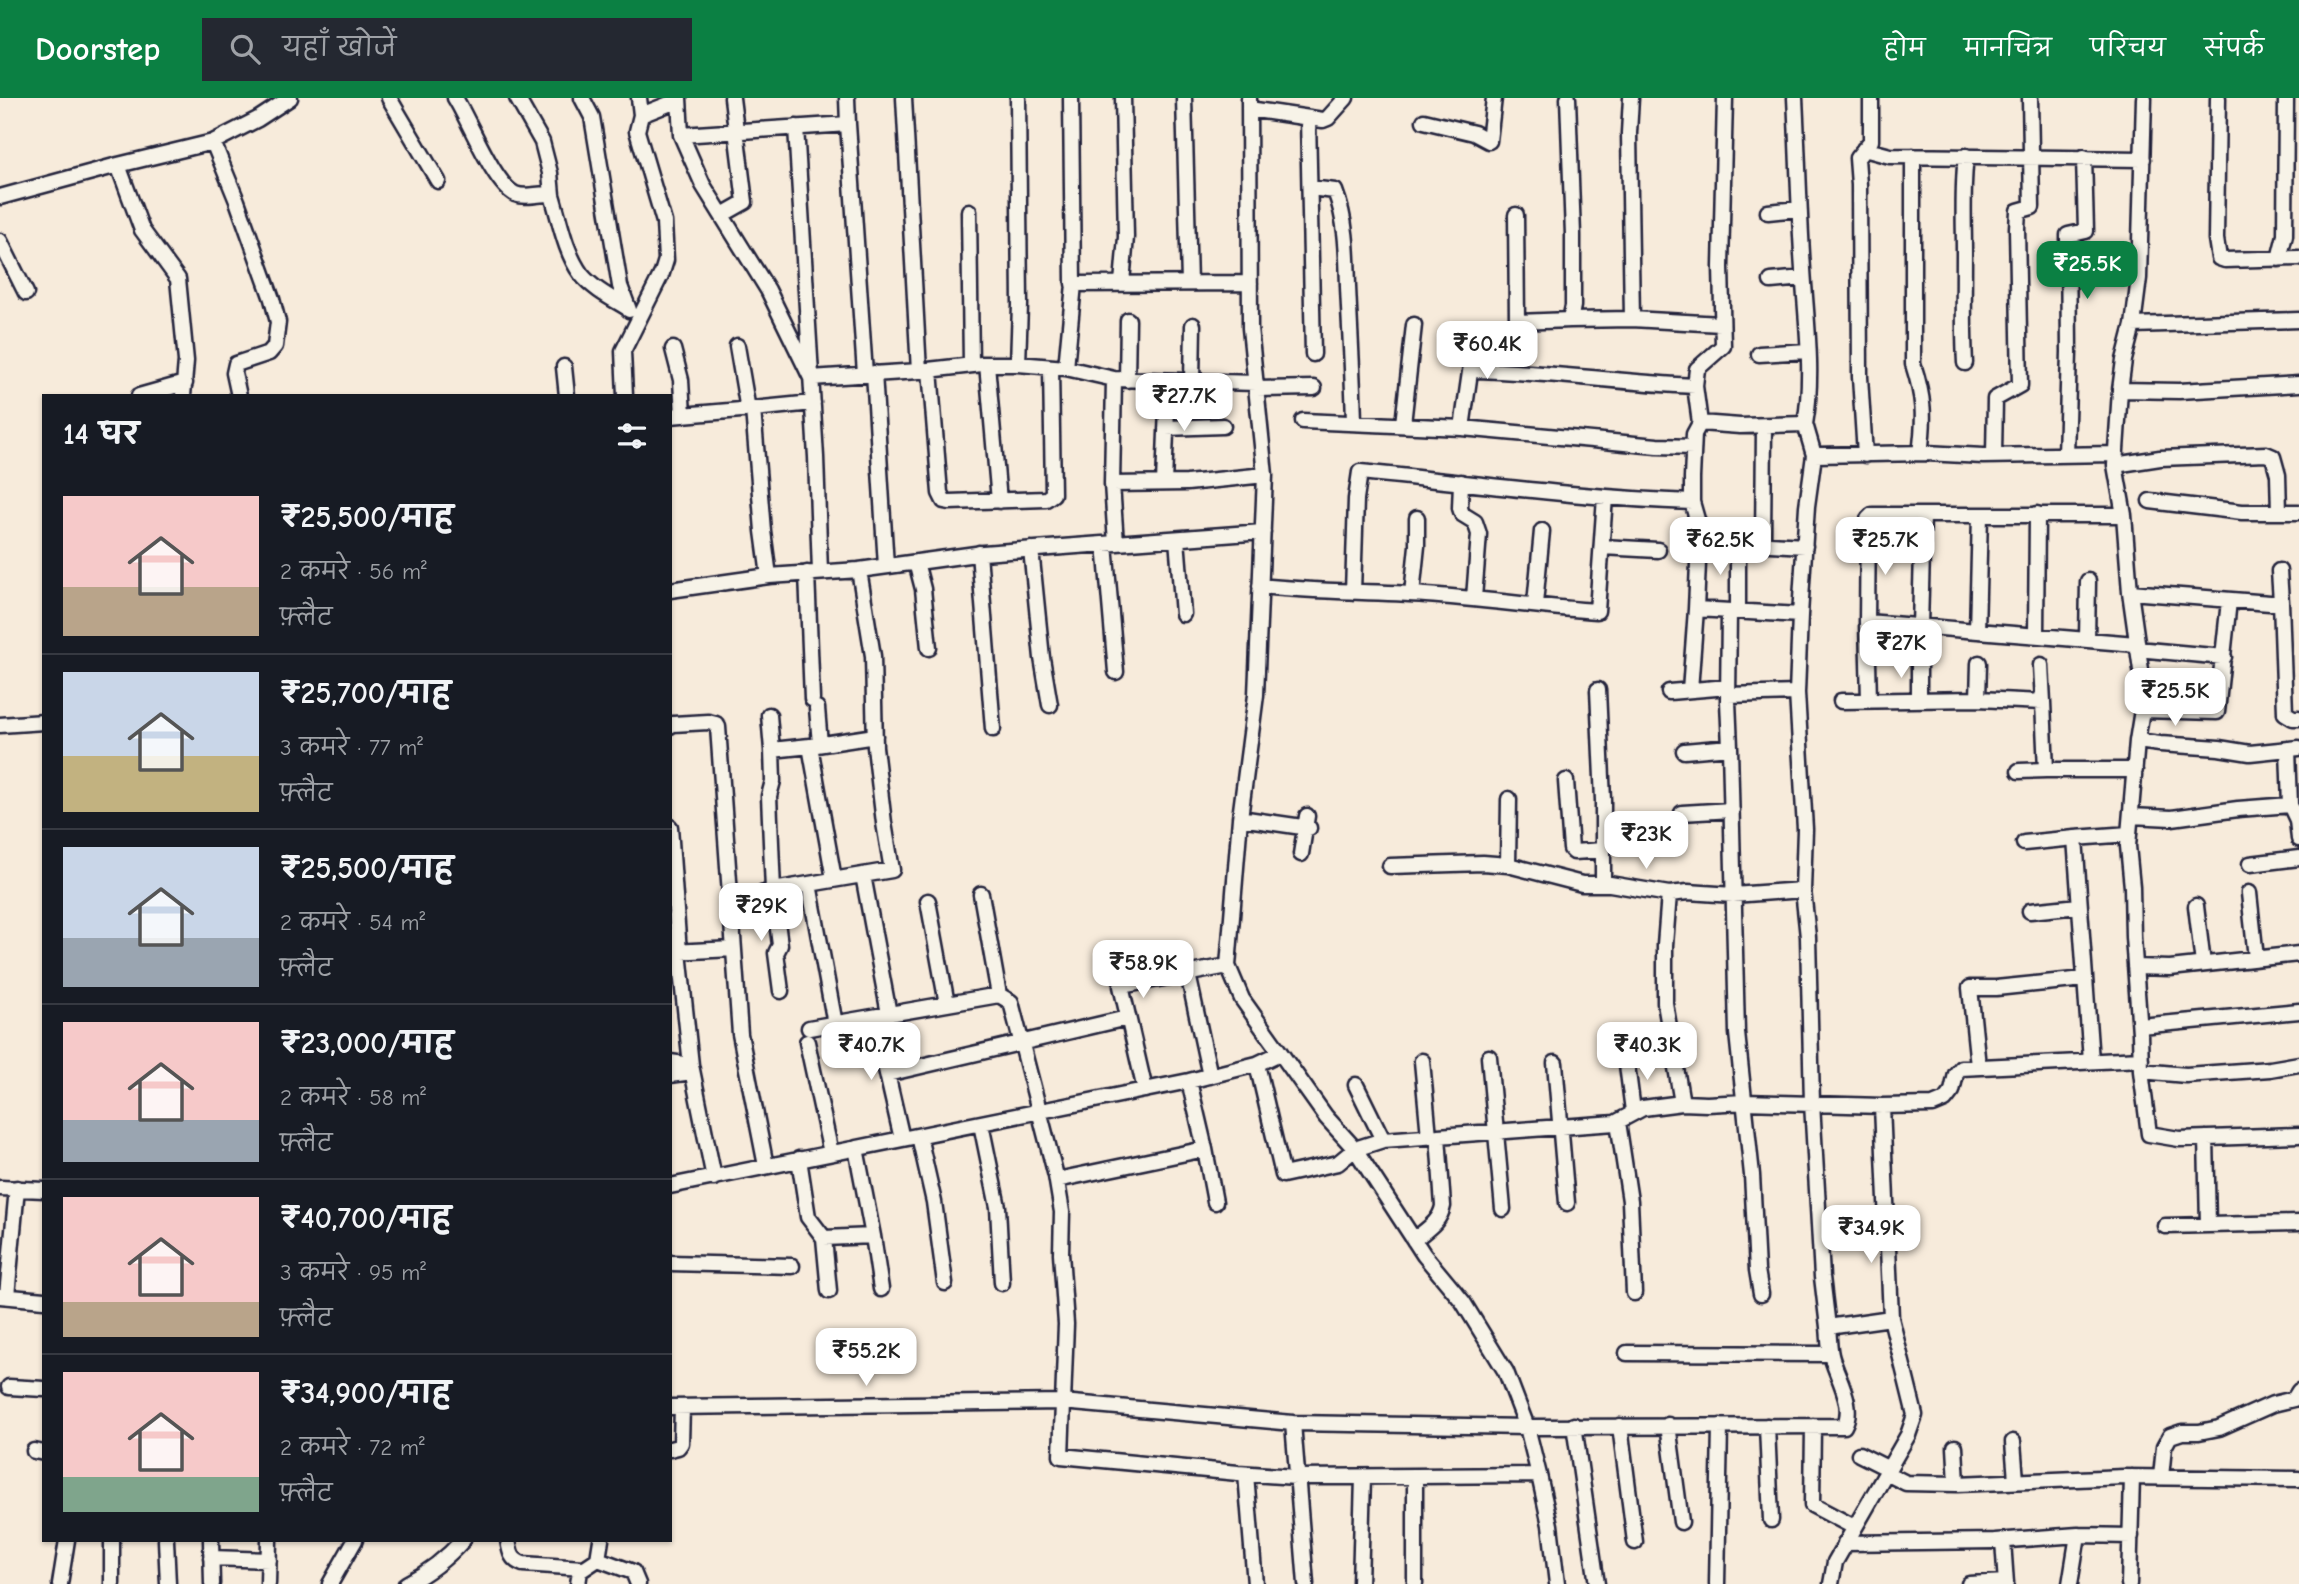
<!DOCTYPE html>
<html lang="hi">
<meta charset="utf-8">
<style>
:root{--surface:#171b24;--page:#242831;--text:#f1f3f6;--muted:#9ea1a6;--line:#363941;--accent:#0b8043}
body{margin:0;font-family:"Comic Neue","Playpen Sans Deva",sans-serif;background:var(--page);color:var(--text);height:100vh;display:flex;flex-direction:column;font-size:26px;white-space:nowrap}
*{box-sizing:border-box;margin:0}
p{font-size:23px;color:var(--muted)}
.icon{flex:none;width:38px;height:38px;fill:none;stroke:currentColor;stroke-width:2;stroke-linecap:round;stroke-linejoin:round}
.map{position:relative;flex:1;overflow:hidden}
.side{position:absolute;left:42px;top:296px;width:630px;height:1148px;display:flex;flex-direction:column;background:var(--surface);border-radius:0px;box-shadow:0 2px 5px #0004}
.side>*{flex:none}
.price{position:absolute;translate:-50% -60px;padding:0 16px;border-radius:14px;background:#fff;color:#222;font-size:23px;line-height:46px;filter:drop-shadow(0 2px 4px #0008)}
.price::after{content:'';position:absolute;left:50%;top:42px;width:21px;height:16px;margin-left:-10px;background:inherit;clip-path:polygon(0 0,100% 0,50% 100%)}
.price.active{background:var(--accent);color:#fff}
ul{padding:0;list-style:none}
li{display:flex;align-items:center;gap:21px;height:175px;padding:0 21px}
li+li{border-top:2px solid var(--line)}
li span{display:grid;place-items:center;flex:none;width:196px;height:140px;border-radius:0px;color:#555}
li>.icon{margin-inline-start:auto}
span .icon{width:84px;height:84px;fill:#fffc;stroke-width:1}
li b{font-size:30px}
h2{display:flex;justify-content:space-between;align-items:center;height:84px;padding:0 21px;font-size:30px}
header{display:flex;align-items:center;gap:42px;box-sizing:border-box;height:98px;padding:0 35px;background:var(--accent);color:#fff}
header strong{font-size:33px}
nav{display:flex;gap:38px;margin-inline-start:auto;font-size:24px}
.search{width:490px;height:63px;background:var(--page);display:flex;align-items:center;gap:18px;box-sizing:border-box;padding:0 24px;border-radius:0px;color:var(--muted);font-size:26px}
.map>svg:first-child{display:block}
</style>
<header>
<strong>Doorstep</strong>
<div class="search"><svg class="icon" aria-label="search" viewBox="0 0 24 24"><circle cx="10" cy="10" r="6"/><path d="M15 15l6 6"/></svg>यहाँ खोजें</div>
<nav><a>होम</a><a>मानचित्र</a><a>परिचय</a><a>संपर्क</a></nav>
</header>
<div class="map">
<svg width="2299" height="1486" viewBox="0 0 2299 1486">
<rect width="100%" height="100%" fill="#f7ebdb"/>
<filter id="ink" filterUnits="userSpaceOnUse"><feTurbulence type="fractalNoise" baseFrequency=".0143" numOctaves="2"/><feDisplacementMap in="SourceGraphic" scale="14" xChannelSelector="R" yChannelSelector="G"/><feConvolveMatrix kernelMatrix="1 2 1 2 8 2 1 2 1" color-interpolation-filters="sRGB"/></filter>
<g filter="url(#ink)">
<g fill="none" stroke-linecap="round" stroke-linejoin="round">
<defs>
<path id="minor" d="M389,0L438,83
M455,0C469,22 494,86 515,96C527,101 541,94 552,97C560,123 565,154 581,176C592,190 611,200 626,209
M517,0L542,44L550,75L552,97
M582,0L592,19L620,188L629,212
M679,0L681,37L703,87L768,192L811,280L919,273L982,266H1018L1066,270L1114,281L1256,285
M847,0L848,26
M904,0L919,273
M1071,0L1073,186L1250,185
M1184,0L1189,185
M1249,0L1250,230L1265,377L1256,597L1240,720L1228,868L1242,901L1326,1019L1355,1051L1424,1157L1463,1204L1506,1274L1527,1329L1539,1377L1550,1427L1557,1486
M1795,0C1798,57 1799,114 1803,171C1806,222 1814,276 1805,326
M2144,0L2139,180L2133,227L2124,262L2120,292L2115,367L2124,417L2130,494L2142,579V612L2137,643L2128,748L2132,789L2133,839L2140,935L2141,973L2149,1036L2179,1041L2299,1037
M2218,0L2216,141L2219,160L2225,162L2299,160
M1249,11L1323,22L1328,20L1346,0
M641,17L679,2
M1308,20L1313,256
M1424,23L1474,35L1489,43L1494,0
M796,29L816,359L820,474
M681,37L848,26L865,276
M213,44L237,103L272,201L278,224L275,248L269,255L236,266L234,275L239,298
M1864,51L1890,58L2143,61
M1913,58V266C1924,300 1925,319 1920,355
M118,67L142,132L178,181L186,263L183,298
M1310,90L1335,93C1347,124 1347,155 1348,189C1350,234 1353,279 1354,325
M0,99L118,67L213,44L258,21L290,0
M969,113L971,267
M1768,114L1799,111
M722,117L745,104L732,0
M1516,117L1517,224L1570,222L1573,208V137L1568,0
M0,143L26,195
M2279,161L2285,137L2286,0
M1771,183L1803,180
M1122,185L1126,139L1123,0
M1632,221L1721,226
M1570,222L1632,221L1629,35L1631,0
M2133,227L2299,222
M737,248L748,312
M673,251L681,282L683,317
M1759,256L1808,253
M1965,265C1963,228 1964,192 1964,155C1964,122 1962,91 1966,58
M987,266L999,403
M1018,266L1020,207L1018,0
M564,269L567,298
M1066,270L1074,186
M930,272L940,395L944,403L949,404L1046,401L1053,396L1051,270
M1471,272C1546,273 1620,285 1695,288L1697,271L1723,248L1721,169L1725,0
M874,275L886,468
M1114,281L1112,386L1116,445
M1127,282L1128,222
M1192,284L1193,227
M1695,288L1700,325L1740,328L1805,326L1814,357L1926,355L1983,358L2115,356
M1256,291L1314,290
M2120,292L2179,293L2299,286
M139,298L185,285
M625,298L623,253L662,175L666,162L664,124L637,33L641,17L639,0
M670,318L753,311
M1303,323L1462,330L1657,348L1693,349
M1700,325L1694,336L1692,380V404L1698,425L1699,442L1696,511L1800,517L1797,595L1805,731L1803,792L1808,839L1812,1005L1822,1179L1828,1229
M1403,326L1414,227
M1166,330L1223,328
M1462,330L1476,232
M1865,357L1860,279L1859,87L1857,60L1871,43V0
M1994,357L1995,301L2020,287L2017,130L2018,113L2032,109L2030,0
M2066,357L2069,254L2068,137L2086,133L2084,59
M2115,367L2160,360L2266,356L2273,359L2278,377L2279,414
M1461,384L1460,410L1462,416L1475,424L1479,436L1474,500
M1164,385L1168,284
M1112,386L1187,385L1265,377
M2150,403L2242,414H2299
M2124,417H1872L1868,421L1867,524L2136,546
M1177,441L1183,516
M1699,442L1805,448
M1105,446L1116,574
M1763,446L1764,328
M1602,449L1658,452
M1031,451L1042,560L1050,607
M979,455L993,631
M916,464L923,491L929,550
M807,475L812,601
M769,478L763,433L753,311L813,305
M1260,488C1315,494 1371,493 1426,497C1483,501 1540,509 1597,513L1605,399
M670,492L769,478L859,472L983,455L1263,434
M1353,494L1356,401L1360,374C1471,385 1581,400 1692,404
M2130,494L2270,505L2281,504L2279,473
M1412,496L1417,448V420
M2281,504L2285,615L2293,620H2299
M1535,506L1542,433
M1729,513L1728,603L1730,649L1737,935L1752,1077L1757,1172L1761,1196
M1738,513V445
M1800,517L1807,408L1814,357
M1867,524L1869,602
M1920,528L1923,417
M1977,533L1980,417
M2036,538L2037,416
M2087,542L2088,483
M2137,551L2224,559
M1919,563V601
M2041,567L2043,604
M1598,592L1603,702V786
M1690,592L1696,511
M1669,594L1728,589
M1728,597L1797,595
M1978,601L1979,565
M1841,603L1978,601L2043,604L2046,672H2135
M817,610L820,646
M2142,612L2217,614L2229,503
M769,617L772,652
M0,627L44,624
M670,628L673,626L708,624L716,626L718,629L740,936L766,1068
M2137,643L2160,646L2219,650L2250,655L2299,650
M810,648L834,781
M2288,651L2290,707
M1684,653L1730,649
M2019,673L2046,672
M1566,683L1571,751L1574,754L1603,752
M1682,715L1732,712
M2131,718L2172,720L2238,711L2290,707L2297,722H2299
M1240,720L1309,730
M2297,722L2299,741
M670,729L679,854L691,967L714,1080
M2024,745L2075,740
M1301,756L1307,718
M2250,766L2299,760
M1508,767L1509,701
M1390,768L1483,765L1508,767L1582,786H1610L1669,796L1665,847V905L1682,1005
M863,777L889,916
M2249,795L2256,860
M981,796L999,897
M1669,796L1688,794L1733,797L1803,792
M928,803L947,906
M731,807L773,792L809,786
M2196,808L2203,866
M2030,813L2079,808
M672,854L733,851
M2135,869L2170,870L2299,856
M1188,876L1210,978
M781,893L776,855L780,847L773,792L769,698L773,683L772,652L810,648L875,638
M874,919L902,1041
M835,926L809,786L892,772L884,725L875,649L873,558L859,472
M2140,928L2299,913
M809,930L999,897L1011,904L1057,1082L1205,1051L1189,983
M807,944L831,1055
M1489,959L1503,1111
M1626,959L1633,1013
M1422,963L1429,1038
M2091,963L2075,740L2129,736
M670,964L691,967
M1555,965L1567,1105
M1257,966L1283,1077L1338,1065L1355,1051L1383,1042L1615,1025L1643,1010L1682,1005L1707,1006L1745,1004L1882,1008L1933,1007L1945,1002L1952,993L1956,976L1961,970L2141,961
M1978,968L1970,890H1996L2084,881
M2141,973L2186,977L2270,971L2299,966
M887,976L1127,920
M670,977L692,974
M1356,987L1383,1042
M1145,992L1121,888L1228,868
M1618,1024L1630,1103L1634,1195
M981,1026L998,1109L1002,1185
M919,1038L934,1104L945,1185
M2206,1040L2208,1126
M1205,1051L1215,1104
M799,1061L808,1119L824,1140L873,1138L856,1050
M1056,1078L1062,1114L1061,1155L1066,1226L1061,1358L1238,1375L1296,1379L1539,1377
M670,1088L1189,983L1257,966L1280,955
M0,1090L44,1092
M2165,1128L2299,1125
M873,1138L881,1191
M824,1140L829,1193
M1414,1142C1427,1131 1440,1124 1443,1108L1438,1038
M670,1165L792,1168
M0,1198L44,1202
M7,1198L17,1090
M1627,1255L1831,1256
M9,1289L44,1291
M670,1309L1062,1304L1293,1325L1527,1329L1844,1328C1856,1307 1836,1278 1831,1257C1829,1248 1829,1238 1828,1229L1891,1220
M1293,1325L1306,1486
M1574,1327L1597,1486
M1668,1327L1681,1424
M1620,1328L1635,1444
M1767,1328L1771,1422
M1813,1328L1812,1407L1854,1429
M2013,1344L2016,1382
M1955,1349L1957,1386
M670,1351L678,1349L681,1345L682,1309
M34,1353L44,1355
M1859,1356L1889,1371
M1886,1375L1906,1385L1957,1386L2124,1379L2299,1381
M1246,1376L1255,1486
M1415,1379V1486
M2161,1379L2164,1349L2170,1338L2182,1334H2199L2219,1330L2273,1306L2294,1301L2299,1293
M166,1442L168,1486
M211,1442L212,1486
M508,1442C510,1454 511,1462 523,1466L583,1470
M2003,1443L2006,1486
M1845,1445L1995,1443L2078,1437L2131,1438
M211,1460L269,1462
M598,1461L633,1474L638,1486
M60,1486L67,1442
M112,1486V1442
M268,1486L269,1442
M330,1486L355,1442
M406,1486C428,1475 446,1461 463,1442
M578,1486L580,1473L598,1461L601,1442
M1360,1486L1363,1379
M1717,1486L1720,1328
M1831,1486L1835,1464L1908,1337L1915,1317L1891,1220L1882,1008
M1969,1486L2006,1484
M2070,1486L2078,1437
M2129,1486L2132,1379"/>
</defs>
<use href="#minor" stroke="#22223b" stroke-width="19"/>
<use href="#minor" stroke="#f7f3e8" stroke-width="14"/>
</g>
</g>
</svg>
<b class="price active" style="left:2087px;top:203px">₹25.5K</b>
<b class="price" style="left:1487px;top:283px">₹60.4K</b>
<b class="price" style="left:1184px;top:335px">₹27.7K</b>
<b class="price" style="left:1720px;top:479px">₹62.5K</b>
<b class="price" style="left:1885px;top:479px">₹25.7K</b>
<b class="price" style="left:1901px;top:582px">₹27K</b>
<b class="price" style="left:2175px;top:630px">₹25.5K</b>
<b class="price" style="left:1646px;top:773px">₹23K</b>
<b class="price" style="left:761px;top:845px">₹29K</b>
<b class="price" style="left:1143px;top:902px">₹58.9K</b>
<b class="price" style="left:871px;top:984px">₹40.7K</b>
<b class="price" style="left:1647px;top:984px">₹40.3K</b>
<b class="price" style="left:1871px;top:1167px">₹34.9K</b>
<b class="price" style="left:866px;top:1290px">₹55.2K</b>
<section class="side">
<h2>14 घर<svg class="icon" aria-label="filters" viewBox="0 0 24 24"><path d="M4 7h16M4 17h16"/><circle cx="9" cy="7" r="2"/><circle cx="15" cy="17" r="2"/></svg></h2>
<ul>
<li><span style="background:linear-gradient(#f6c9c9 65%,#b9a48a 0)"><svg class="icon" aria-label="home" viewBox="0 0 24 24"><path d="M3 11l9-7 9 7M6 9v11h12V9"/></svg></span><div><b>₹25,500/माह</b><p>2 कमरे · 56 m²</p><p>फ़्लैट</p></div></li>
<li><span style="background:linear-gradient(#c9d6e8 60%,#c2b280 0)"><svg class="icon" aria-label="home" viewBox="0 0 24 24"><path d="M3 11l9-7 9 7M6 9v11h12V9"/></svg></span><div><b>₹25,700/माह</b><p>3 कमरे · 77 m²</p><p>फ़्लैट</p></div></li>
<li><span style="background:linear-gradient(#c9d6e8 65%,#9aa5b1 0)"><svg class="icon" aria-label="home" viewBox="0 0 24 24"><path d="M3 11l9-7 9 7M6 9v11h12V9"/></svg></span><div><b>₹25,500/माह</b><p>2 कमरे · 54 m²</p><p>फ़्लैट</p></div></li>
<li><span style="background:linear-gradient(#f6c9c9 70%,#9aa5b1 0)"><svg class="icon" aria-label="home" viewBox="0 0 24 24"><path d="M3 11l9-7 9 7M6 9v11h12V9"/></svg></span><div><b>₹23,000/माह</b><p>2 कमरे · 58 m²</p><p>फ़्लैट</p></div></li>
<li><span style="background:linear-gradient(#f6c9c9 75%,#b9a48a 0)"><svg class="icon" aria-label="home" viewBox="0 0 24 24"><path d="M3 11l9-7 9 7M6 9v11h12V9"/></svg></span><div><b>₹40,700/माह</b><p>3 कमरे · 95 m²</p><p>फ़्लैट</p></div></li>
<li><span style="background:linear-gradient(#f6c9c9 75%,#7fa58c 0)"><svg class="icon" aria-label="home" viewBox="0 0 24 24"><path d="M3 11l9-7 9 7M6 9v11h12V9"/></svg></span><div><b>₹34,900/माह</b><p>2 कमरे · 72 m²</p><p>फ़्लैट</p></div></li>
</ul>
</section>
</div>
